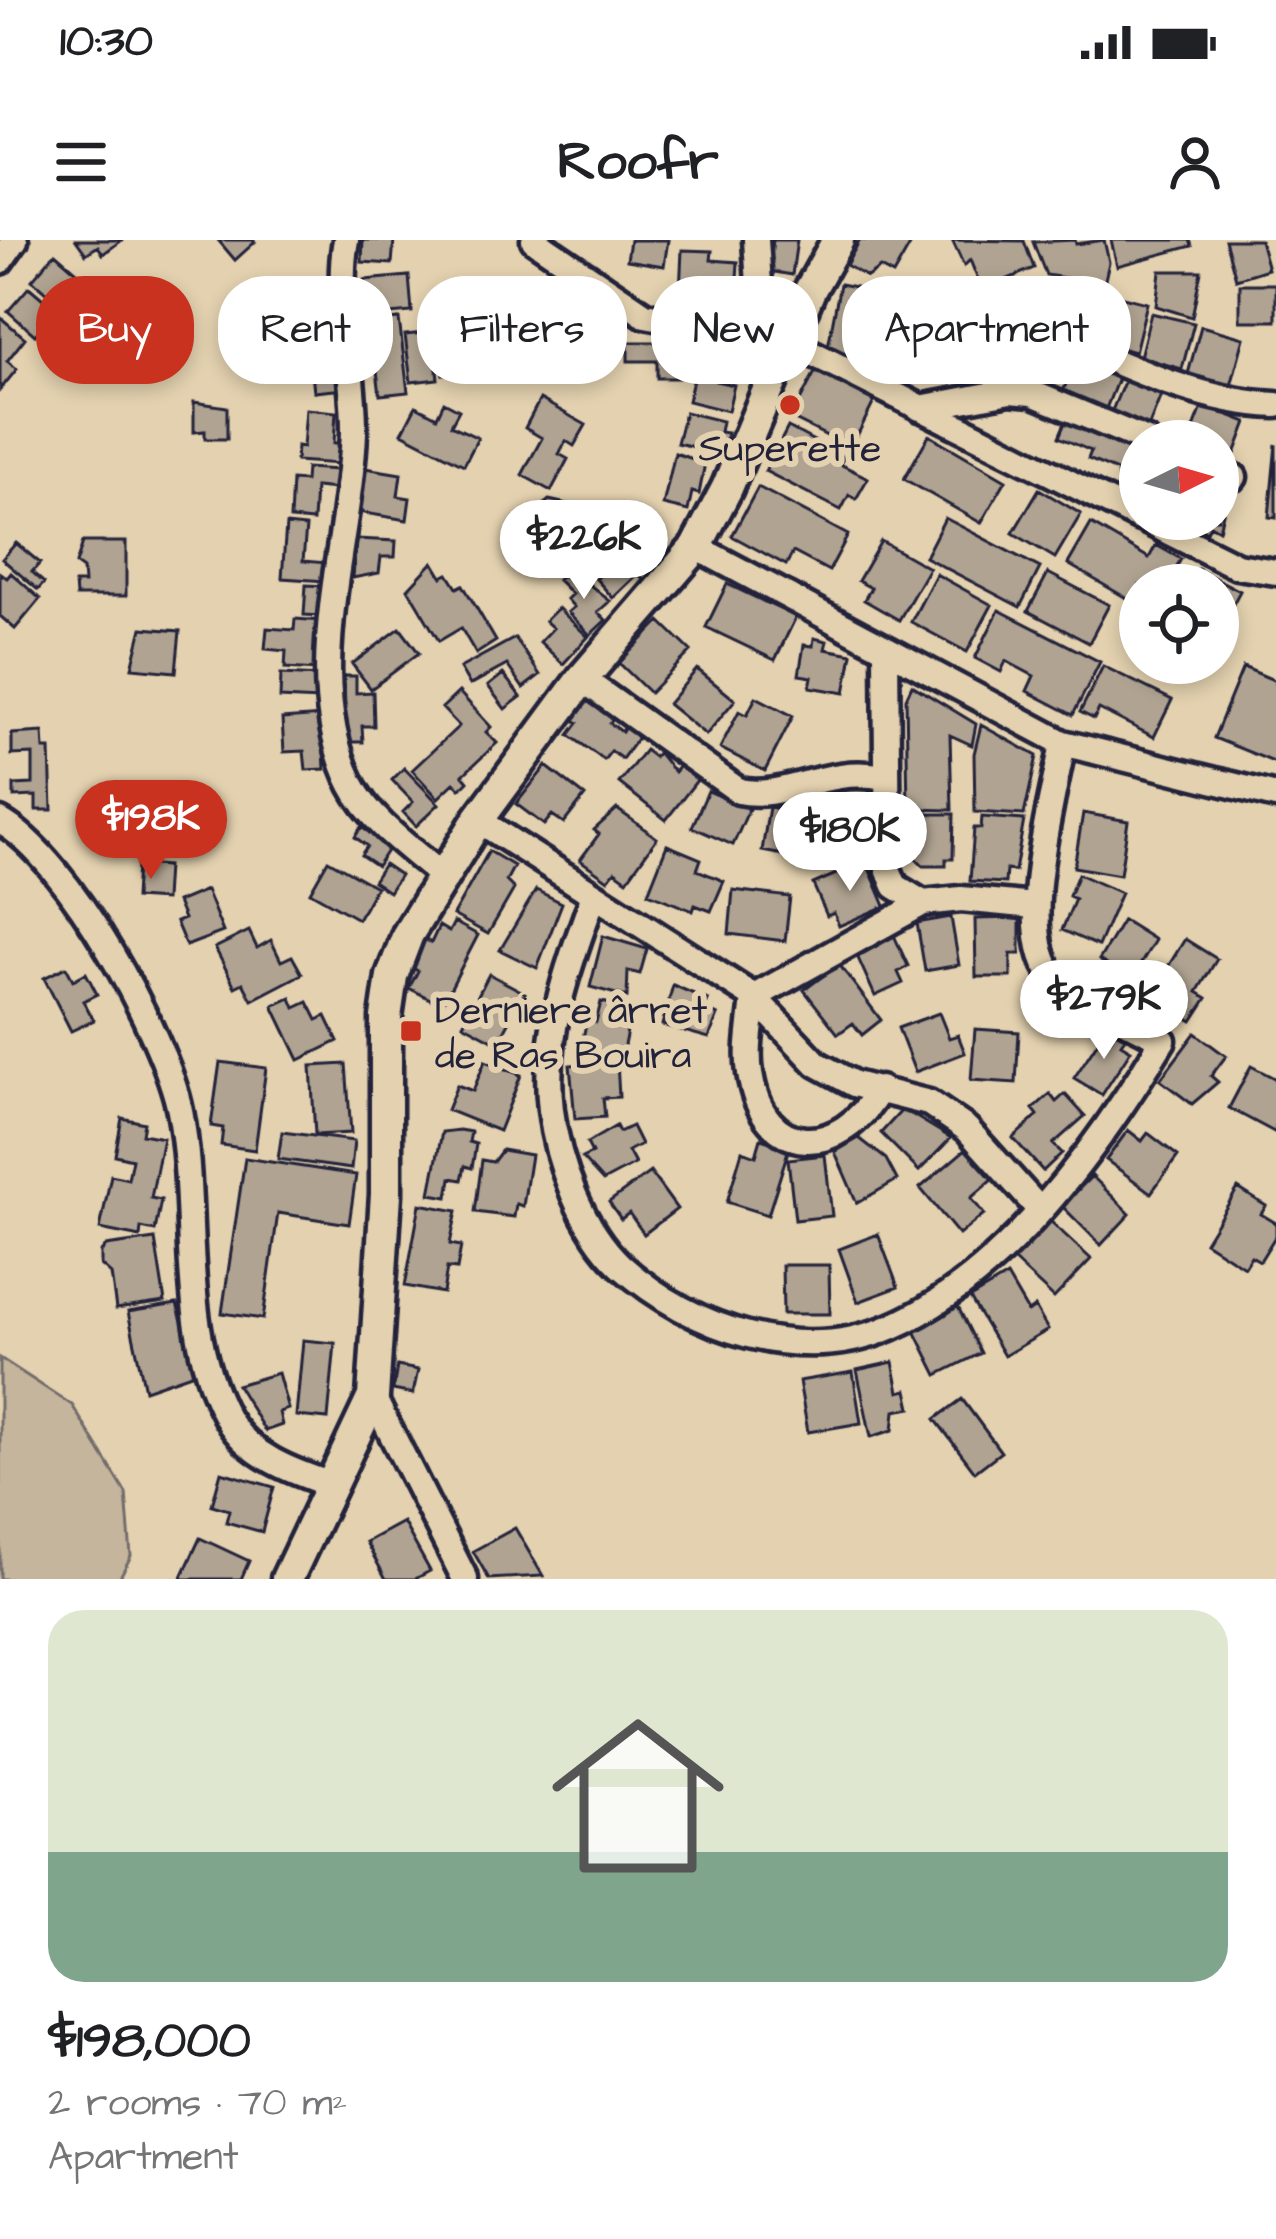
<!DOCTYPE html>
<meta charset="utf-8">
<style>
:root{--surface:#fff;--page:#f6f6f6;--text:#202124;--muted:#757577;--accent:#c8321e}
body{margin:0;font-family:"Architects Daughter",sans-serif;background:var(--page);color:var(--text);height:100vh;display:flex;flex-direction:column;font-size:45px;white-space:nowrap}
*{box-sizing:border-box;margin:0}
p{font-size:39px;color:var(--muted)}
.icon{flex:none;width:66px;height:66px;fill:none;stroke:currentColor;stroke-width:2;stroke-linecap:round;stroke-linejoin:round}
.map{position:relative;height:1339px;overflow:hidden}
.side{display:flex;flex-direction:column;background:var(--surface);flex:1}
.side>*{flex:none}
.hud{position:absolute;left:36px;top:36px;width:1206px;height:108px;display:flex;gap:24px}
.needle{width:78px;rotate:85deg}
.buttons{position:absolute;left:1119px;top:180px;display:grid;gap:24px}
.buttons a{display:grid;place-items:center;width:120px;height:120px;border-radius:50%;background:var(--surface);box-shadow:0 6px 18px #0003;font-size:60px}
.price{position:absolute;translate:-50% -102px;padding:0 27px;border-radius:42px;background:#fff;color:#222;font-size:39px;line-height:78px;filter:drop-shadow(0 3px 6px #0008)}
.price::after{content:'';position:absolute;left:50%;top:72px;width:36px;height:27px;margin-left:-18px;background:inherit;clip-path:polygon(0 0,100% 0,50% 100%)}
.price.active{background:var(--accent);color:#fff}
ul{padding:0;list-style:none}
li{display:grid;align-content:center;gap:24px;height:636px;padding:0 48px}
li span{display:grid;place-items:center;height:372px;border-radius:36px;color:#555}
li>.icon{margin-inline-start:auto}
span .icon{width:216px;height:216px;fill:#fffc;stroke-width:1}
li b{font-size:51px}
.pill{padding:0 42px;border-radius:48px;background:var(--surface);box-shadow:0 6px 18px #0003;font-size:42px;line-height:108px}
.pill.active{background:var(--accent);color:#fff}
.status{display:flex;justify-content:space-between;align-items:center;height:84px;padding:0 60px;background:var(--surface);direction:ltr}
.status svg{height:33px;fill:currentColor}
header{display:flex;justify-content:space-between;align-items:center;height:156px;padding:0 48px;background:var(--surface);font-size:54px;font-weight:700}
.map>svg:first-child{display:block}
</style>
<div class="status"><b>10:30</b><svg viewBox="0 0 49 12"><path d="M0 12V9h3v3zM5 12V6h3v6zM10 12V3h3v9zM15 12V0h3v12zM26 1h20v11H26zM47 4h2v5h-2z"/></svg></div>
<header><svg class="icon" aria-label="menu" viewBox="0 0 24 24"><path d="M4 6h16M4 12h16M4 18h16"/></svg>Roofr<svg class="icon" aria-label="person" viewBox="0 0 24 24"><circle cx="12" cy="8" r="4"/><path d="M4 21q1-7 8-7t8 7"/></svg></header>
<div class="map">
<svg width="1276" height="1339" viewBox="0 0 1276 1339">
<rect width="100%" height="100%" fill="#e3d1af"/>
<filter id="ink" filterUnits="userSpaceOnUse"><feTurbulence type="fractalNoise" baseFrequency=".00833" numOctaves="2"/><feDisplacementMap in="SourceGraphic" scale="24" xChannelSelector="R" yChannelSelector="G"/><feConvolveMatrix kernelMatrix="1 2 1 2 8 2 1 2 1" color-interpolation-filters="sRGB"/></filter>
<g filter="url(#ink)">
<path fill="#c4b59c" stroke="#736c6c" stroke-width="3" d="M0,1118L72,1165L126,1253L131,1316L119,1339H0Z"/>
<path fill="#b0a391" stroke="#22223b" stroke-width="3" d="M76,0H122L103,14L98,6L86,14Z
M218,0H253L255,2L235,20Z
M363,0H394L392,24L362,22Z
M630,0H668L664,26L627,20Z
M773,0H797L792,35L769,31Z
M860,0H913L893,35L880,28L867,37L846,25Z
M952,0L1024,1L1034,28L982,50L970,20L964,26Z
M1075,0L1076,4L1104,0L1109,22L1104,44L1046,35L1033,2Z
M1111,0H1190L1192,6L1117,26Z
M1225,0H1260L1268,29L1236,39Z
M682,10L712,11L711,20L738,22L736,55L680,52Z
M55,13L85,39L62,66L32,40Z
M1160,31H1201L1192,77L1156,66Z
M409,36L412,72L367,76L364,40Z
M540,40H561L578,49V59H594L595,86H545Z
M1044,41L1102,53L1090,96L1037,74Z
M840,44L897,55L892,83L883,86L880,104L851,99L848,115L827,112Z
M1240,44H1276V81H1240Z
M29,47L56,70L35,95L8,71Z
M1107,53L1147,63L1135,112L1095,102Z
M904,55L967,56V105L894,109Z
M1151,73L1194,83L1182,129L1140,117Z
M0,77L25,98L7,121L17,129L0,150Z
M399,79L408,152L380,155L371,82Z
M271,81L280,121L249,129L239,88Z
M335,84L343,123L310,129L303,90Z
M1201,86L1244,98L1231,146L1188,134Z
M490,87L495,128L443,134L438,93Z
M433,92L438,139L411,142L405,95Z
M628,102H678V138H657V121H628Z
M702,102L724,107L716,141L734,145L728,171L688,161Z
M1078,114L1121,131L1105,171L1062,154Z
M343,130L345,149L314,152L312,133Z
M816,130L875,160L851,208L791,178Z
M1127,135L1163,150L1148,188L1111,173Z
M540,159L586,185L574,206L566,201L559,214L568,219L551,251L522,235L542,198L525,188Z
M194,162L227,167V199H205V191L194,192Z
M444,162L459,170L451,185L478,198L464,225L402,193L416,166L437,177Z
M1203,165L1247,182L1233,219L1218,213V201H1189Z
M306,169L336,172L334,203H341L340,224L296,221L297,206L303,207Z
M685,172L722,181L720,192L727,193L722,213L677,203Z
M1067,178L1140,208L1131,247L1118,242L1117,231L1088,219L1091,211L1059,197Z
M788,187L844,217L840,224L868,238L856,259L849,255L841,270L765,231Z
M929,195L1006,240L981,283L904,239Z
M1276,204V278L1269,277Z
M675,213L705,223L699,254L692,252L688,271L663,265Z
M306,228L338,230L337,249L315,247L313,281L290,279L292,240L305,241Z
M365,228L401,234L398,256L410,258L407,280L358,272Z
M1218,243L1229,248L1219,290L1210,285L1207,292L1186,279H1218Z
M758,247L848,295L829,331L793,312L786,325L732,296Z
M1039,249L1081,274L1055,318L1013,293Z
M549,260L572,265L585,281L557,304L547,292L539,299L524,281Z
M945,278L1040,328L1020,367L925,317Z
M605,282L625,304L643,288L659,305L646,316L657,327L644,340L638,334L613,358L596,339L618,317L594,292Z
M1091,284L1149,318L1156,305L1181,319L1166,345H1140V366L1068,324Z
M286,285L306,287L303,321L328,323L326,341L282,338Z
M356,299L396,301L395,317H381L379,333L353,338Z
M881,301L929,328L899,380L864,360L871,348L858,341Z
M83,302H126V356H76L75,343H84L83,329L76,324Z
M16,303L40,323L32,332L44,343L38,350L2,319Z
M433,322L442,337L448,334L457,348L463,345L496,401L476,414L461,388L439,401L408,349Z
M570,329L610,361L598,372L606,380L590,395L568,372L574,367L567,359L572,354L558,340Z
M1198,329L1240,351L1218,392V345H1189Z
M0,333L7,338L11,333L40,359L15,389L0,376Z
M1048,333L1109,365L1089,403L1028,371Z
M936,334L992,365L967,412L911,382Z
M727,344L796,377L775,420L706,387Z
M306,345L325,346L322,376L304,375Z
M558,368L588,397L563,424L540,402L553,388L545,381Z
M999,370L1100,422L1073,475L1027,451L1034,436L1006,421L1001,432L975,418Z
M295,379L322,381L318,430L285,428L286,411L265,409L267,388L294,390Z
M660,381L691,411L650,453L619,423Z
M142,388L180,391L176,432L132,428Z
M400,388L419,413L371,449L352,424Z
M515,398L540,435L523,448L507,425L470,445L460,428Z
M814,398L827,401L825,409L852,414L845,453L810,447L812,437L799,435L804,405L813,406Z
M1103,426L1172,460L1154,497L1099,469L1094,479L1080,472Z
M1243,427L1276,441V523L1214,498Z
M697,429L735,460L706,495L668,464Z
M281,434L320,436L319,460L280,458Z
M503,434L521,457L505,469L488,446Z
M344,436H356V453L373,452L374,486H362L363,502H346Z
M912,445L976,484L972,505L950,495L952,570L908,569L906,458Z
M459,452L491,487L486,492L497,503L463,535L468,541L460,549L454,543L438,558L412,530L459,486L442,468Z
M587,456L615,476L610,483L622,492L626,485L635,491L637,499L622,519L611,511L604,520L569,495L578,483L571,478Z
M756,457L793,476L765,531L720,508L739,471L747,475Z
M322,476L325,529L306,530L304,511L284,512L282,479Z
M981,485L1037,516L1024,575L975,572L974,514Z
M43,492L44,509H50L52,570H36V556L14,557V545L33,544V514L12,515V494Z
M645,510L654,517L658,512L674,532L680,525L698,539L666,580L619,543Z
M546,526L585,556L564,583L552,575L544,585L516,564Z
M404,528L439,564L416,586L403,572L413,562L392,540Z
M820,548L869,550V565H857L856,582H866L865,605L819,604Z
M708,551L749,569L733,605L692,587Z
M769,567L806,574L799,618L762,611Z
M617,569L657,598L627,640L615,631L608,640L580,620L599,594L594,590Z
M1083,573L1128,581L1120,635L1074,627Z
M912,574H954L953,619H946V626H923L912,615Z
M982,577L1024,580L1015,631L1006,630L1005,643L970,641L974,588H981Z
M361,587L390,606L377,626L361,615L367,606L355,597Z
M667,605L701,619L697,630L724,641L711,671L695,665L693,671L648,653Z
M489,611L514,626L506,641L514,649L488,694L453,675Z
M328,620L376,647L358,679L310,652Z
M866,621L885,666L839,686L834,673L827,676L813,644Z
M137,624L167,626L165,660L135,658Z
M384,624L400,635L389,652L373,641Z
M1078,634L1121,653L1098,706L1062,690L1075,659L1069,656Z
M206,650L223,692L186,706L176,682L184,679L177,662Z
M536,650L562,663L537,728L500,710Z
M733,650L790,657L785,701L729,694Z
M951,677L959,725L925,731L917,683Z
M1020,678V714H1011V737H976L975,679Z
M1123,680L1155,700L1131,740L1099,720Z
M454,682L478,695L442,765L409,748L418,731L410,727L425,699L431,703L439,686L449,692Z
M249,691L257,708L271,700L281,721L292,716L302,734L252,760L243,743L235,747L215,708Z
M892,691L908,726L898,732L903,743L875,756L854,709Z
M603,696L647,709L640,734L628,731L627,757L590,747Z
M1185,699L1217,719L1197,752L1207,758L1192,781L1143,751L1157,729L1164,733Z
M839,724L881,780L862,795L853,783L838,794L804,750Z
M66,727L73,740L86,733L97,754L83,761L94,780L71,791L44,738Z
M489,734L525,753L498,803L463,784Z
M673,745L708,760L704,769L718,775L709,798L662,785Z
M291,758L295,768L308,762L317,780L326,776L338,801L299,820L273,766Z
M601,762L622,766L619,779L629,781L621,820L580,811L587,780L596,782Z
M939,773L949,798L958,795L965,813L915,832L898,788Z
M975,789L1019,792L1016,843L971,840Z
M1117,789L1127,795L1121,804L1131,810L1102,855L1074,838L1103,794L1111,799Z
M1195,793L1226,816L1211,836L1218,842L1192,864L1160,840Z
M485,821L521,835L499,891L447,870L457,845L473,851Z
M617,821L619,857L603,858L605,877L575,879L570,825Z
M220,822L266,828L255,910L221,905L223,888L211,886Z
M346,824L351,893L315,895L311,826Z
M1251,826L1276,839V893L1229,868Z
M1050,854L1056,862L1065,854L1085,876L1053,904L1062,913L1043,931L1013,898L1038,875L1033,869Z
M903,869L951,898L919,931L881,893Z
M122,878L144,883L142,894L163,898L151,958L161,960L155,991L141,988L140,997L100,989L111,935L128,939L132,919L115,915Z
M616,886L619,892L632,886L641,904L628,911L635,924L603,941L582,918L592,913L587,903Z
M459,890L471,892L469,902L476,904L472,928L465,926L462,940L451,938L448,957L430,954L442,892Z
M1128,890L1142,901L1148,893L1178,916L1151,953L1106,920Z
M282,892L354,901L351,929L278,919Z
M859,898L886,919L897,940L857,963L835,912Z
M761,899L789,908L768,975L727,962L742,911L756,916Z
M968,907L994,938L971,958L984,974L959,995L920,948Z
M502,910L531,915L523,966L516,964L514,977L475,972L482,920L493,922Z
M825,915L832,976L795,980L788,919Z
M245,918L356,935L349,984L278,973L263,1079L222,1073Z
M650,932L677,969L644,994L629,973L621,979L609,962Z
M1092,936L1130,974L1101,1005L1062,966Z
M1238,948L1266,966L1261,974L1276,983V995L1260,1021L1251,1016L1244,1027L1205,1002Z
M420,964L457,971L450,1004L461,1006L457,1029L447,1028L443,1053L405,1046Z
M1048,979L1091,1019L1054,1058L1011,1018Z
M878,994L898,1047L858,1062L839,1009Z
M155,999L165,1062L116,1069L111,1034L101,1025V1012L106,1006Z
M782,1025H829L830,1074H783Z
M1007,1036L1028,1072L1035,1067L1048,1090L1004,1116L970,1058Z
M177,1064L197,1132L145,1150L128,1072Z
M957,1065L981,1113L937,1135L913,1087Z
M303,1100L335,1103L328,1179L296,1176Z
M893,1122L899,1152L907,1150L911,1168L895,1171L893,1190L871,1197L857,1130Z
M397,1126L418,1130L413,1154L393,1150Z
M853,1132L861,1183L808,1192L799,1141Z
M278,1133L288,1169L279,1172L282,1185L265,1191L237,1145Z
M962,1159L1001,1212L975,1232L935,1179Z
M221,1232L274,1247L262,1292L226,1282L229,1270L212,1265Z
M403,1282L430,1331L415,1339H386L366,1302Z
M515,1288L543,1336L489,1339L473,1311Z
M200,1298L249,1321L241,1339H181Z"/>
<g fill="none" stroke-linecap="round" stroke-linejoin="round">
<defs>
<path id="minor" d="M346,0C335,57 355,132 354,192C350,304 299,439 352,545C371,582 411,609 442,636
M534,0L645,75L788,101L1140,278
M756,0L760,59L788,101
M0,21L15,0
M1010,151L1035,87C1113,119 1192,162 1276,165
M920,168L1010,151L1032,153L1147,201
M1218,230L1234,237
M1143,279L1237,326L1276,332
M696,307L1063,503L1276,556
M886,411L888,629L895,646L923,663
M582,439L739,551C786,561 825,525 884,537
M478,580L754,757L817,824L854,844L929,863L967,889L1038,968
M0,581C68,618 165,795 180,871C199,970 177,1086 227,1178C248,1216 293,1232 332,1245
M593,658C568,727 542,795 551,870C557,922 582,990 621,1026C693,1090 800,1126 891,1087C1006,1038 1101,903 1163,800C1130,781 1086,764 1057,740C1012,702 1054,556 1063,503
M880,849C840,919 763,920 750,833C746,809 752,782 754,757L923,663L961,659L1035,666
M373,1157L465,1339"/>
<path id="tertiary" d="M287,1339L373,1157L386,954V777L392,736L408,694L478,580L582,439L696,307L727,248L810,50L838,0"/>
</defs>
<use href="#minor" stroke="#22223b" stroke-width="33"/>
<use href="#tertiary" stroke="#22223b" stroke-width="39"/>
<use href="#minor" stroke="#e3d1af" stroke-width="24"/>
<use href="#tertiary" stroke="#e3d1af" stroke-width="30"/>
</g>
</g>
<g fill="#c8321e" stroke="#e3d1af" stroke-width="4.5">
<circle cx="790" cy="165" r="12"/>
<rect x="399" y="779" width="24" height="24" rx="6"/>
</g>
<g text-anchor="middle" stroke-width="12" stroke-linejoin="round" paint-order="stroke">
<g font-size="39" fill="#22223b" stroke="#e3d1af">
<text x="790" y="221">Superette</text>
<text x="435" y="783" text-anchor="start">Derniere ârret<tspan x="435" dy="45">de Ras Bouira</tspan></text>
</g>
</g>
</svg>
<div class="buttons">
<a><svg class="needle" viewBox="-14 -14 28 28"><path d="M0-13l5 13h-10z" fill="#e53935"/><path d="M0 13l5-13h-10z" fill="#757577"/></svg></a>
<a><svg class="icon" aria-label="locate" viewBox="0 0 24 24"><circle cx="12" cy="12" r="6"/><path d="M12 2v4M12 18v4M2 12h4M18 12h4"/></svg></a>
</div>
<b class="price" style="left:584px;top:362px">$226K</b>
<b class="price active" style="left:151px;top:642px">$198K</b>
<b class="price" style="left:850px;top:654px">$180K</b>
<b class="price" style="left:1104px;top:822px">$279K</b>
<div class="hud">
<a class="pill active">Buy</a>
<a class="pill">Rent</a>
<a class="pill">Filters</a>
<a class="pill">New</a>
<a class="pill">Apartment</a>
</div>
</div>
<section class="side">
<ul>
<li><span style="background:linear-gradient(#dfe7d0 65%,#7fa58c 0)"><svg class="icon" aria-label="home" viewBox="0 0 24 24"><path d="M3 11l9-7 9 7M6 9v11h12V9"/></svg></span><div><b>$198,000</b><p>2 rooms · 70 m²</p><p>Apartment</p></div></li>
</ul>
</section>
